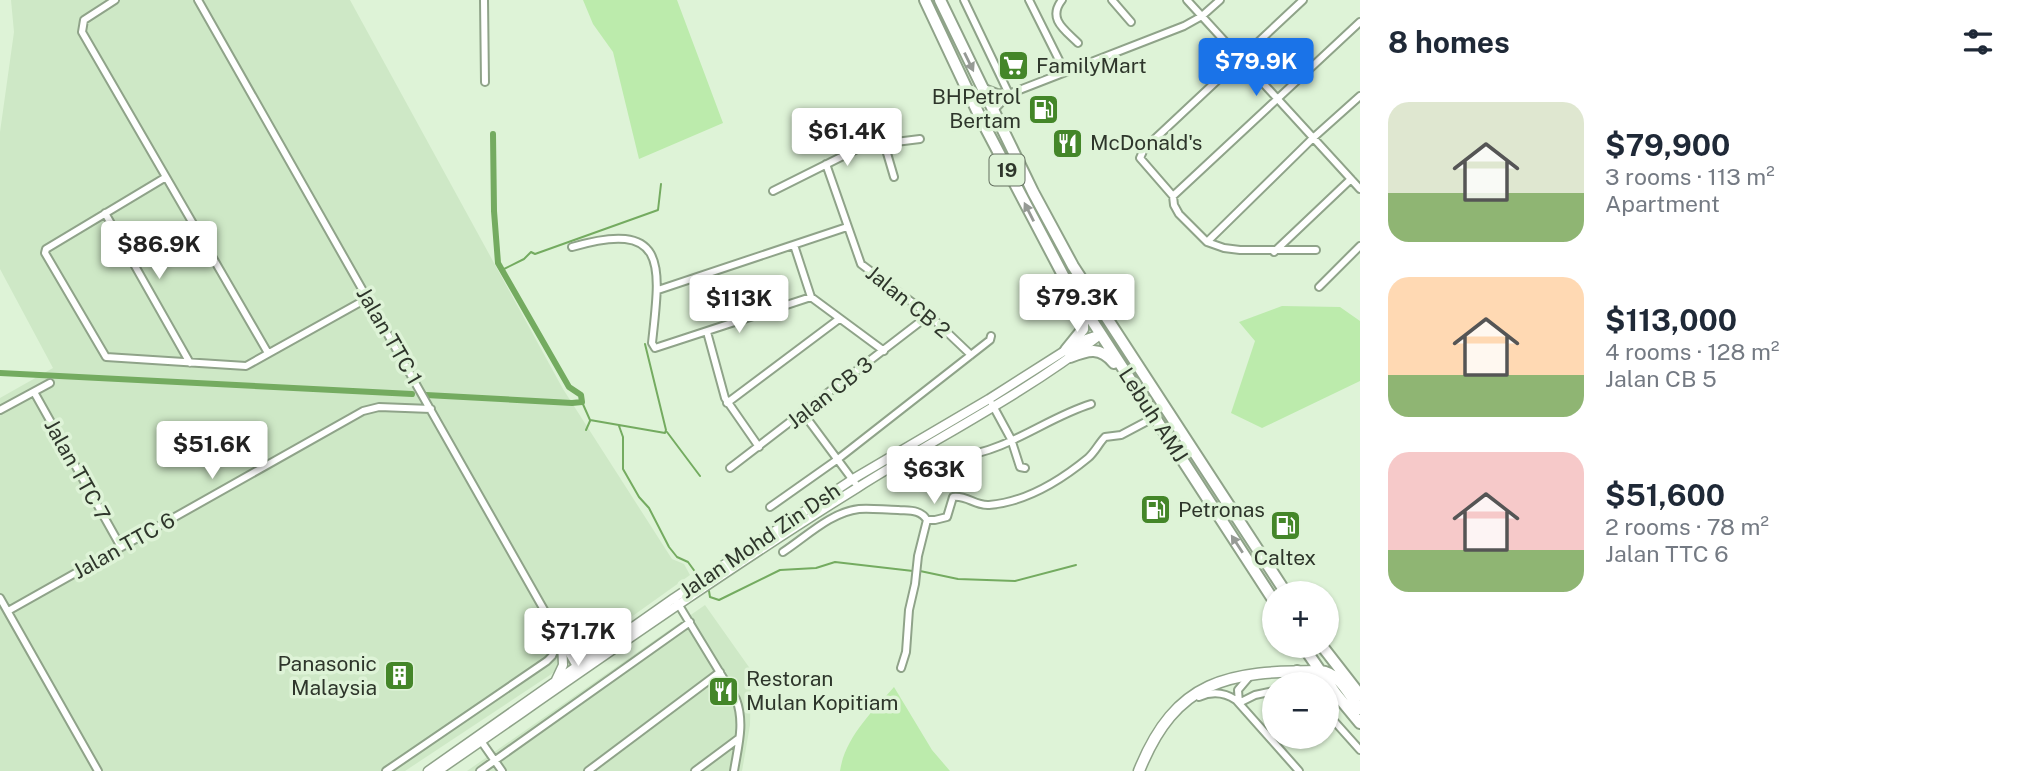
<!DOCTYPE html>
<meta charset="utf-8">
<style>
:root{--surface:#fff;--page:#f6f6f7;--text:#1f2937;--muted:#747a83;--accent:#1a73e8}
body{margin:0;font-family:"Public Sans",sans-serif;background:var(--page);color:var(--text);height:100vh;display:flex;flex-direction:column;font-size:26px;white-space:nowrap}
*{box-sizing:border-box;margin:0}
p{font-size:23px;color:var(--muted)}
.icon{flex:none;width:38px;height:38px;fill:none;stroke:currentColor;stroke-width:2;stroke-linecap:round;stroke-linejoin:round}
.map{position:relative;flex:1;overflow:hidden}
.details{display:flex;flex-direction:column;background:var(--surface);width:665px}
.details>*{flex:none}
.controls{position:absolute;left:1262px;top:581px;display:grid;gap:14px}
.controls a{display:grid;place-items:center;width:77px;height:77px;border-radius:50%;background:var(--surface);box-shadow:0 2px 5px #0004;font-size:35px}
.price{position:absolute;translate:-50% -60px;padding:0 16px;border-radius:7px;background:#fff;color:#222;font-size:23px;line-height:46px;filter:drop-shadow(0 2px 4px #0008)}
.price::after{content:'';position:absolute;left:50%;top:42px;width:21px;height:16px;margin-left:-10px;background:inherit;clip-path:polygon(0 0,100% 0,50% 100%)}
.price.selected{background:var(--accent);color:#fff}
ul{padding:0;list-style:none}
li{display:flex;align-items:center;gap:21px;height:175px;padding:0 28px}
li span{display:grid;place-items:center;flex:none;width:196px;height:140px;border-radius:21px;color:#555}
li>.icon{margin-inline-start:auto}
span .icon{width:84px;height:84px;fill:#fffc;stroke-width:1}
li b{font-size:30px}
h2{display:flex;justify-content:space-between;align-items:center;height:84px;padding:0 28px;font-size:30px}
main{display:flex;flex:1;min-height:0}
.map>svg:first-child{display:block}
</style>
<main>
<div class="map">
<svg width="1360" height="771" viewBox="0 0 1360 771">
<rect width="100%" height="100%" fill="#def3d7"/>
<path fill="#cee8c6" d="M11,0H350L563,389L672,559L684,564L690,575L550,675L405,771H0V398L53,368L0,269V132L14,32Z
M705,605L751,670L750,725L742,771H467Z"/>
<path fill="#bcebac" d="M583,0H677L723,123L639,159L613,52L593,24Z
M1282,306L1340,307L1360,321V381L1262,428L1231,413L1255,341L1239,322Z
M894,687L932,750L950,771H840C845,737 873,711 894,687Z"/>
<g fill="none" stroke-linecap="round" stroke-linejoin="round">
<path stroke="#74ab60" stroke-width="2" d="M502,270L524,259L531,252L535,254L658,210L661,184
M582,402L590,420L665,433L666,430L645,344
M619,426L623,437V469L639,497L649,508L669,547L677,557L688,562L696,573
M586,430L590,421
M667,432L700,476
M920,571L958,579L1015,581L1076,565
M709,591L710,597L719,600L780,570L816,568L835,562L913,571"/>
<path stroke="#74ab60" stroke-width="6" d="M0,373L412,394
M426,395L572,403L582,402L581,395L569,387L498,263L494,211L493,134"/>
<defs>
<path id="street" d="M115,0L84,20L82,32L268,353
M198,0L577,668
M484,0L485,82
M964,0L1009,94
M1029,0L1065,72
M1062,0C1047,19 1065,30 1078,43
M1112,0L1131,22
M1187,0L1360,189
M1303,0L1144,149L1140,158L1173,196L1174,205L1179,214L1207,242L1224,248L1240,250H1316
M984,88L997,93L1007,94
M993,111L1009,94L1184,26L1202,16L1220,0
M884,143L894,177
M826,164L861,264L929,315L971,355
M166,177L46,249L45,253L106,357L246,366L368,298
M773,191L863,146L920,139
M1173,196L1360,22
M105,213L190,363
M1207,242L1313,138L1360,96
M794,245L811,297L884,351
M572,247C670,218 660,268 652,343L655,348L811,297
M1274,252L1351,179
M1319,287L1360,246
M658,290L847,227
M707,332L725,398L759,447
M34,392L121,547
M727,403L839,319
M992,404L1011,439L1020,467L1025,468
M0,410L50,383
M803,413L855,483
M960,456C1006,452 1048,417 1091,404
M730,468L929,315
M770,507L838,459L990,340L991,336
M927,520H935L947,517L953,497C967,495 975,506 989,505C1026,502 1060,481 1088,458C1095,452 1099,443 1105,437L1121,435L1155,417
M783,552C806,537 831,512 859,509C872,508 885,510 898,510C909,511 920,509 927,520L918,556L915,584L909,610L906,652L901,668
M0,598L98,771
M677,602L736,699C745,723 738,746 734,771
M8,611L363,411L379,407L431,409
M1199,697C1212,691 1224,692 1236,700L1299,771
M1239,703L1255,695L1274,691
M1239,703L1238,690L1249,677
M1326,712L1360,750
M481,741L502,771
M386,771L547,661L552,656L560,637
M480,771L690,622
M588,771L720,672
M695,771L738,739"/>
<path id="secondary" d="M562,641L579,653L598,652
M555,682L563,665L562,641
M428,771L674,598L853,479L989,399L1066,350L1086,339L1101,334
M438,771C577,675 714,577 857,488C936,438 1021,396 1096,338"/>
<path id="primary" d="M1139,771C1176,679 1228,671 1320,671"/>
<path id="highway" d="M925,0L981,119L1065,279L1274,601
M940,0L1033,192L1073,266L1286,593
M1066,350L1083,329V311
M1070,357C1088,350 1100,346 1114,363
M1303,646L1336,694L1360,723
M1322,646L1360,695
M1297,671L1324,684
M1320,671C1340,673 1348,694 1360,709"/>
</defs>
<use href="#street" stroke="#8fa389" stroke-width="10"/>
<use href="#secondary" stroke="#8fa389" stroke-width="11"/>
<use href="#primary" stroke="#8fa389" stroke-width="13"/>
<use href="#highway" stroke="#8fa389" stroke-width="14"/>
<use href="#street" stroke="#fff" stroke-width="6"/>
<use href="#secondary" stroke="#fff" stroke-width="8"/>
<use href="#primary" stroke="#fff" stroke-width="10"/>
<use href="#highway" stroke="#fff" stroke-width="10"/>
</g>
<defs><path id="oneway-solid" d="M-6-.8H1V-3.2L6.5 0L1 3.2V.8H-6Z" transform="scale(1.75)"/></defs>
<g fill="#969a95">
<use href="#oneway-solid" transform="translate(969 62) rotate(64)"/>
<use href="#oneway-solid" transform="translate(1029 212) rotate(-117)"/>
<use href="#oneway-solid" transform="translate(1237 544) rotate(-123)"/>
</g>
<defs>
<symbol id="supermarket-square" viewBox="-11 -11 22 22"><rect x="-9" y="-9" width="18" height="18" rx="4" fill="#448629" stroke="#def3d7"/><path d="M-6-5.5h2.5l.6 2H6L4.5 2H-2.5L-4.4-4H-6ZM-1.5 3.2a1.3 1.3 0 1 0 .1 0ZM3 3.2a1.3 1.3 0 1 0 .1 0Z" fill="#fff"/></symbol>
<symbol id="fuel-square" viewBox="-11 -11 22 22"><rect x="-9" y="-9" width="18" height="18" rx="4" fill="#448629" stroke="#def3d7"/><path d="M-5.5-6h7V0h2V4h1.3V-2.5L3-4.5l.8-.8L6-3V5H2.5V1h-1V6h-7ZM-4.2-4.7v3.2H.2V-4.7Z" fill="#fff"/></symbol>
<symbol id="restaurant-square" viewBox="-11 -11 22 22"><rect x="-9" y="-9" width="18" height="18" rx="4" fill="#448629" stroke="#def3d7"/><path d="M-5-6h1v4h1v-4h1v4h1v-4h1v5L-1.5 .5V6h-2V.5L-5-1ZM5-6V6H3V1.5H1.5Q1.5-4 5-6Z" fill="#fff"/></symbol>
<symbol id="building-square" viewBox="-11 -11 22 22"><rect x="-9" y="-9" width="18" height="18" rx="4" fill="#448629" stroke="#def3d7"/><path d="M-4-6H4V6H1V3H-1V6H-4ZM-2.5-4.3h1.7v1.8h-1.7ZM.8-4.3h1.7v1.8H.8ZM-2.5-1h1.7V.8h-1.7ZM.8-1h1.7V.8H.8Z" fill="#fff"/></symbol>
</defs>
<g fill-rule="evenodd">
<use href="#supermarket-square" x="996" y="48" width="35" height="35"/>
<use href="#fuel-square" x="1026" y="92" width="35" height="35"/>
<use href="#restaurant-square" x="1050" y="126" width="35" height="35"/>
<use href="#fuel-square" x="1138" y="492" width="35" height="35"/>
<use href="#fuel-square" x="1268" y="508" width="35" height="35"/>
<use href="#building-square" x="382" y="658" width="35" height="35"/>
<use href="#restaurant-square" x="706" y="674" width="35" height="35"/>
</g>
<g text-anchor="middle" stroke-width="7" stroke-linejoin="round" paint-order="stroke">
<rect fill="#def3d7" stroke="#636f5f" stroke-width="2" x="989.5" y="154.5" width="35" height="31" rx="5"/>
<g font-size="19" font-weight="bold" fill="#2e362b">
<text x="1007" y="177">19</text>
</g>
<g font-size="21" fill="#2e362b" stroke="#def3d7" text-anchor="start">
<text x="1036" y="73">FamilyMart</text>
<text x="1021" y="104" text-anchor="end">BHPetrol<tspan x="1021" dy="24">Bertam</tspan></text>
<text x="1090" y="150">McDonald's</text>
<text x="1178" y="517">Petronas</text>
<text x="1285" y="565" text-anchor="middle">Caltex</text>
<text x="377" y="671" text-anchor="end">Panasonic<tspan x="377" dy="24">Malaysia</tspan></text>
<text x="746" y="686">Restoran<tspan x="746" dy="24">Mulan Kopitiam</tspan></text>
</g>
<g font-size="21" fill="#2e362b" stroke="#def3d7">
<text transform="translate(908 302) rotate(39)" y="7">Jalan CB 2</text>
<text transform="translate(389 336) rotate(60)" y="7">Jalan TTC 1</text>
<text transform="translate(830 393) rotate(-38)" y="7">Jalan CB 3</text>
<text transform="translate(1153 415) rotate(57)" y="7">Lebuh AMJ</text>
<text transform="translate(77 470) rotate(61)" y="7">Jalan TTC 7</text>
<text transform="translate(760 541) rotate(-34)" y="7">Jalan Mohd Zin Dsh</text>
<text transform="translate(124 546) rotate(-29)" y="7">Jalan TTC 6</text>
</g>
</g>
</svg>
<div class="controls">
<a>+</a>
<a>−</a>
</div>
<b class="price selected" style="left:1256px;top:98px">$79.9K</b>
<b class="price" style="left:847px;top:168px">$61.4K</b>
<b class="price" style="left:159px;top:281px">$86.9K</b>
<b class="price" style="left:1077px;top:334px">$79.3K</b>
<b class="price" style="left:739px;top:335px">$113K</b>
<b class="price" style="left:212px;top:481px">$51.6K</b>
<b class="price" style="left:934px;top:506px">$63K</b>
<b class="price" style="left:578px;top:668px">$71.7K</b>
</div>
<section class="details">
<h2>8 homes<svg class="icon" aria-label="filters" viewBox="0 0 24 24"><path d="M4 7h16M4 17h16"/><circle cx="9" cy="7" r="2"/><circle cx="15" cy="17" r="2"/></svg></h2>
<ul>
<li><span style="background:linear-gradient(#dfe7d0 65%,#8fb573 0)"><svg class="icon" aria-label="home" viewBox="0 0 24 24"><path d="M3 11l9-7 9 7M6 9v11h12V9"/></svg></span><div><b>$79,900</b><p>3 rooms · 113 m²</p><p>Apartment</p></div></li>
<li><span style="background:linear-gradient(#ffd9b3 70%,#8fb573 0)"><svg class="icon" aria-label="home" viewBox="0 0 24 24"><path d="M3 11l9-7 9 7M6 9v11h12V9"/></svg></span><div><b>$113,000</b><p>4 rooms · 128 m²</p><p>Jalan CB 5</p></div></li>
<li><span style="background:linear-gradient(#f6c9c9 70%,#8fb573 0)"><svg class="icon" aria-label="home" viewBox="0 0 24 24"><path d="M3 11l9-7 9 7M6 9v11h12V9"/></svg></span><div><b>$51,600</b><p>2 rooms · 78 m²</p><p>Jalan TTC 6</p></div></li>
</ul>
</section>
</main>
